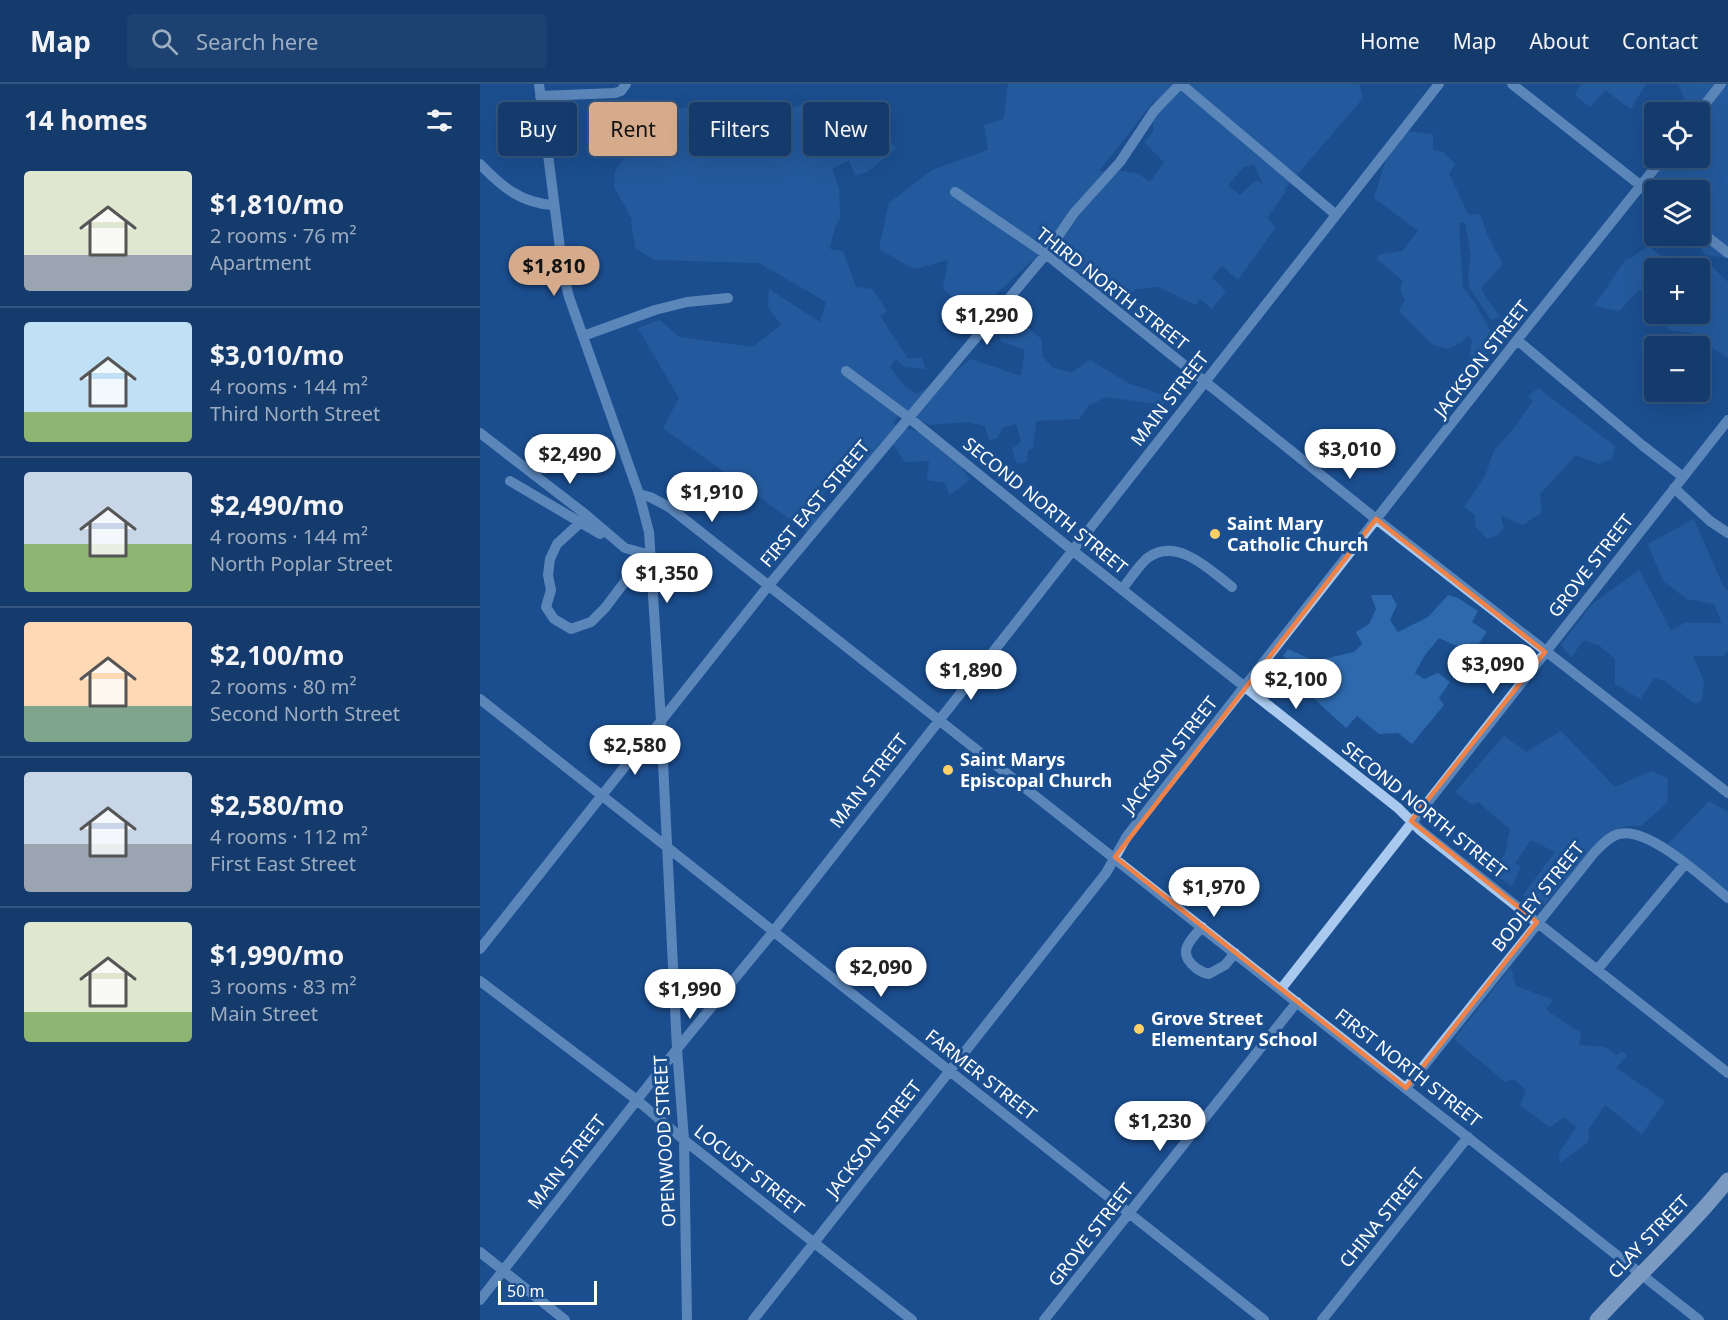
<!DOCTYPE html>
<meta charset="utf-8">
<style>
:root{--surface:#143b6b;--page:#1d4271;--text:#f1f3f6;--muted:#9dadc1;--line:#33557e;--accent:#d6ab8b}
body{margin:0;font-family:"Noto Sans",sans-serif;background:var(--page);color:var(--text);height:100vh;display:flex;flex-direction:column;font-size:22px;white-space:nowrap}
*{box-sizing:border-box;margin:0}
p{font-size:20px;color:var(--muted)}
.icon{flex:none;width:33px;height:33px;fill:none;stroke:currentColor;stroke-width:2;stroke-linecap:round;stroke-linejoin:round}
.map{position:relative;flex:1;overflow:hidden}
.sheet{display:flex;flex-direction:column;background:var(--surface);width:480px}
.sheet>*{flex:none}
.top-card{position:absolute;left:18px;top:18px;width:570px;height:54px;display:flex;gap:12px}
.fabs{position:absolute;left:1164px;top:18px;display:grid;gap:12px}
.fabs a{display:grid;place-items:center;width:66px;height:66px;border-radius:6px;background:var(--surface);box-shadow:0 6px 24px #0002,0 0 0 2px var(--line);font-size:30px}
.scale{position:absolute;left:18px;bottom:15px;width:99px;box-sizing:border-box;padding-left:6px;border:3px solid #fff;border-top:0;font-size:16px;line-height:21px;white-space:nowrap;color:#fff;-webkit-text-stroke:4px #1b4f8f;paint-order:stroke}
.price{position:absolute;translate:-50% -51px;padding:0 14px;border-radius:21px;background:#fff;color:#222;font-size:20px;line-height:39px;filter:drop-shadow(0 2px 3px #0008)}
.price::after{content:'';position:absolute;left:50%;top:36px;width:18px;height:14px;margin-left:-9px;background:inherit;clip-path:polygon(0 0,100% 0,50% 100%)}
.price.selected{background:var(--accent);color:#111}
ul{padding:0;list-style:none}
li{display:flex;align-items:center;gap:18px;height:150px;padding:0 24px}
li+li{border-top:2px solid var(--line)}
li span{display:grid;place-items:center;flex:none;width:168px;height:120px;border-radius:6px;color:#555}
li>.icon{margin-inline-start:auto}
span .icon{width:72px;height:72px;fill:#fffc;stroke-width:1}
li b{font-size:26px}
h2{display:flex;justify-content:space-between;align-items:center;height:72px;padding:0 24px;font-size:26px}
.chip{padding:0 21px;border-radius:6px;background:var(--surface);box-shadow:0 6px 24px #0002,0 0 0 2px var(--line);font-size:21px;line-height:54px}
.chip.selected{background:var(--accent);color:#111}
header{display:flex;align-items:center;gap:36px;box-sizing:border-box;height:84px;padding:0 30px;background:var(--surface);border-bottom:2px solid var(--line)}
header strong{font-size:28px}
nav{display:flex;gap:33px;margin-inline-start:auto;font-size:21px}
.search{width:420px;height:54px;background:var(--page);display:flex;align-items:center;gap:15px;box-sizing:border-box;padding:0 21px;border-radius:6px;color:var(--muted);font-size:22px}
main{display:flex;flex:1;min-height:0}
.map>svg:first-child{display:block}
</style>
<header>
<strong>Map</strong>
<div class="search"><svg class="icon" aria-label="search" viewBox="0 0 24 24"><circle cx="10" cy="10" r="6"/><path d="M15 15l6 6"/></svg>Search here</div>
<nav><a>Home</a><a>Map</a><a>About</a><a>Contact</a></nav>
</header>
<main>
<section class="sheet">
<h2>14 homes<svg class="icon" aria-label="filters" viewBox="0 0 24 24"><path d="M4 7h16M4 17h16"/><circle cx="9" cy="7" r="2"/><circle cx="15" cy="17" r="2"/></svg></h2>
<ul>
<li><span style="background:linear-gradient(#dfe7d0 70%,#9aa5b1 0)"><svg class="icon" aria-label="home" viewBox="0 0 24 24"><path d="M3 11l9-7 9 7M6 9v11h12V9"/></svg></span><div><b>$1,810/mo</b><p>2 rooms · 76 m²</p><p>Apartment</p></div></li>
<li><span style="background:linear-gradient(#bfe0f5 75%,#8fb573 0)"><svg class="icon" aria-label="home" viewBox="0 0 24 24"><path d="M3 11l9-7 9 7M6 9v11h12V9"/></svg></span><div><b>$3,010/mo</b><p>4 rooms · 144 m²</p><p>Third North Street</p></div></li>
<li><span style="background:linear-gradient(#c9d6e8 60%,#8fb573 0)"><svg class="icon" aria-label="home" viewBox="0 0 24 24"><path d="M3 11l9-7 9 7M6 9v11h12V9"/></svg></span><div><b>$2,490/mo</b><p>4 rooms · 144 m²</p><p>North Poplar Street</p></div></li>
<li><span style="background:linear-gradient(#ffd9b3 70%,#7fa58c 0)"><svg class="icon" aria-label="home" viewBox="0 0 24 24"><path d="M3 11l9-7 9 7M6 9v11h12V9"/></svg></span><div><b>$2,100/mo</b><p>2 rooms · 80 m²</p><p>Second North Street</p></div></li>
<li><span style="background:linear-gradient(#c9d6e8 60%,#9aa5b1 0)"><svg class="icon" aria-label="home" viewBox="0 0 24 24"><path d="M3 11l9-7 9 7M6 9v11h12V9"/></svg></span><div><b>$2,580/mo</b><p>4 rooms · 112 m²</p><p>First East Street</p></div></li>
<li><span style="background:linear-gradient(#dfe7d0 75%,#8fb573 0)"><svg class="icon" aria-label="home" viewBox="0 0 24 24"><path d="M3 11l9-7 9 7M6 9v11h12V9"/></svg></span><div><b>$1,990/mo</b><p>3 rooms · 83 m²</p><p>Main Street</p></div></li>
</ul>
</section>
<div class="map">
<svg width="1248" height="1236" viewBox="0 0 1248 1236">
<rect width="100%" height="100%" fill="#1b4f8f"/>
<path fill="#2e69ad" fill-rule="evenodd" d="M528,0H879L883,14L804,106L806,107L787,134L796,143L758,196L742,182L732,194L746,207L732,225L720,215L715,221L679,203L656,205L640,220L578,171L576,157L633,86L657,89L670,98L684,78L664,58L673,48L674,18L677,13L619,87H630L573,157L511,215L479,220L463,204L468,176L434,185L399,165L409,119L452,86L508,66L504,41L524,35ZM774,80L783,101L776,96L760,111L748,101L764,83Z
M1101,0H1166L1151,25L1125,6L1110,23L1095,11Z
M1198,0H1248V174L1225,171L1212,152H1220V106H1182L1175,96L1185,74H1220V28H1205L1208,22Z
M321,21L353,37L405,49L416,65L387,88L375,91L369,76L352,85L359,105L360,135L355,142L350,165L363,167L376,203L392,205L407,227L400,232L428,275L442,273L445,285L425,283L416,275L410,283L424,302L437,310L473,289L491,275L541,292L545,266L520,257L524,238L549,244L562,256V272L573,284L592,288L610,276L648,299L686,312L684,321L626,313L609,321L599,335L556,337L553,364L548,366L547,378L537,380L532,365L541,358L536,340L522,344L518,354L509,356L505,342L487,338L450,341L420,327L413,340L454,353L469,366L490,396L470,411L465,399L447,396L449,377L424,378L414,361L399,359L394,386L380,391L362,386L335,420L349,428L329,449L183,344L199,314L158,244L180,236L199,253L273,263L301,241L288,223L289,205L340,238L346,218L279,179L175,176L156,165L151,139L152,135L134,103L135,87L168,44L185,25L208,24L243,42L270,41L288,32Z
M925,47L953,50V66L963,68L975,80L969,90L987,128L990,131L1000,130L1009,155L1023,180L1001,204C1005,215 1014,223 1020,233L1011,236L990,204L988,192L991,172L985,139L980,138L979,141L983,204L993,216L1011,248L1007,267V280L997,285L989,280L992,256L988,251L982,258L969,265L953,261L919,227L925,215C920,209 919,205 923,197L897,175L898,171L922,167L938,147L894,114L908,69Z
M1169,162L1195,184H1174V222L1160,205L1139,227L1114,222L1145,177Z
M1223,174L1248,198V274L1212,249L1189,246L1180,230H1220V184H1211Z
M1058,304L1135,362L1132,375L1119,380L1096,371L1060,410L1062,428L1043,441L1020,431L1024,443L1018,451L1007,455L995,442V431L984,423L1006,390L1014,366L1031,348L1053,317L1048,313Z
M1214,435L1243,502L1248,507V567L1243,572H1213L1224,597L1222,616L1215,620L1185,597L1174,594L1160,615L1135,600V575L1120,562L1104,556L1091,573L1081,561L1112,520L1159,486L1191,546L1205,539H1242L1234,520L1207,515L1183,497L1168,460Z
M891,511H911L917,521L910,536L918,548L948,533L968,511L978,514L998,527L992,538L1007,548L992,569L959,554L945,571L935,589L944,595L958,589L970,598L959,614L964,621L932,660L918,649L899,650L877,632L866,644L831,612L845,605L837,593H825L803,572L808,565L835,577L874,568L882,560L876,548L889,540L896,525Z
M1081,647L1135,703L1171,687L1188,694L1187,719L1161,742H1146L1133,747L1106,772L1060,825L1043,811L1075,768L1051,756L1035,779L1041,783L1032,802L1009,787L1025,771L1030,745L998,718L993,721L975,708L1024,652L1046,668Z
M1229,717L1248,728V811H1245L1188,760Z
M1031,883L1036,902L1073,916L1066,926L1101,949L1099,961L1125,963L1137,971L1142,967L1147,972L1136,984L1185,1017L1162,1050L1125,1021L1109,1045L1108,1058L1080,1079L1079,1069L1096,1043L1084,1033L1070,1043L1040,1021L1046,1006L1034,995L1025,998L974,955Z"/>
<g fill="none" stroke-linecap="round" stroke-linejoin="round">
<path stroke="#a9c9ee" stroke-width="10" d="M59,0L83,188L89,213L159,410L169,448L181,637L197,965L204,1056L207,1236
M701,0L855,130
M1032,0L1174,112
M60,12L135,9L141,7L146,0
M1219,28L1241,0
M0,80C22,103 41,119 73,121
M475,108L566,170L896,435L1248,709
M1220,147L1248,169
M103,252L175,226L207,218L248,214
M1037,256L1162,361L1203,393
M366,287L428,333L592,466L918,724L940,746L1248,989
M0,349L105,430L145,464L170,471
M30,397L120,450
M1194,404L1230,437L1248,449
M159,410L170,413L189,423L1219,1236
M101,438L77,460L70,475L68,491L71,506L66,523L74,535L91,545L111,538L125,524L153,487L170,471
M642,505C649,497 660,479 669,473C698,453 731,487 752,503
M0,615L784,1236
M722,843C710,856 696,869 716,884C721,888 724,889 729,890L745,881L755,869
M0,865L289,501L566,170L594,129L640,78L674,27L700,0
M1117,886L1205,780
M0,897L157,1016L204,1056L432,1236
M801,905L1248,336
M926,1004L1114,769C1121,762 1129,752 1139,750C1169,742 1225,796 1248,814
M0,1168L85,1236
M0,1216L197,965L293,848L959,0
M273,1236L626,789L647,752L1037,256L1183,74
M564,1236L817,918
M842,1236L988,1053"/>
<path stroke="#f0f6ff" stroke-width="15" d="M1117,1236C1160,1189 1208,1146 1248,1096"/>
</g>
<path d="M0 0H1248V1236H0ZM896,435L1065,568L931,737L1057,838L926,1004L635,773Z" fill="#1b4f8f" fill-opacity=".55" fill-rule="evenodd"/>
<path fill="none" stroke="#ee8249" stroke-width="4.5" stroke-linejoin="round" d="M896,435L1065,568L931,737L1057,838L926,1004L635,773Z"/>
<g fill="#ffd166" stroke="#1b4f8f" stroke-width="2">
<circle cx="735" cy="450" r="6"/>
<circle cx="468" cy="686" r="6"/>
<circle cx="659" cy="945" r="6"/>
</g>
<g text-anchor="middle" stroke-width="6" stroke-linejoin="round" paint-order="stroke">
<g font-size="18" fill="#fff" stroke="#1b4f8f">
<text transform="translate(632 205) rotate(38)" y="6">THIRD NORTH STREET</text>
<text transform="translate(1002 275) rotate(-52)" y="6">JACKSON STREET</text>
<text transform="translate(690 315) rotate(-52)" y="6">MAIN STREET</text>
<text transform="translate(335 420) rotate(-50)" y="6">FIRST EAST STREET</text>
<text transform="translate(565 422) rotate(39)" y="6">SECOND NORTH STREET</text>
<text transform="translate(1111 482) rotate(-52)" y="6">GROVE STREET</text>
<text transform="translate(690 671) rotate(-52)" y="6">JACKSON STREET</text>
<text transform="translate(389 697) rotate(-52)" y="6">MAIN STREET</text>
<text transform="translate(944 726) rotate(39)" y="6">SECOND NORTH STREET</text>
<text transform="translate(1058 813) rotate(-51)" y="6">BODLEY STREET</text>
<text transform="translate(928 984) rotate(38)" y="6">FIRST NORTH STREET</text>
<text transform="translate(501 991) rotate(38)" y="6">FARMER STREET</text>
<text transform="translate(394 1055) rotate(-52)" y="6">JACKSON STREET</text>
<text transform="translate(185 1057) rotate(-93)" y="6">OPENWOOD STREET</text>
<text transform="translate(87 1078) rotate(-52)" y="6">MAIN STREET</text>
<text transform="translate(269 1086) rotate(38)" y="6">LOCUST STREET</text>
<text transform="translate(902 1134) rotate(-51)" y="6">CHINA STREET</text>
<text transform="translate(611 1151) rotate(-52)" y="6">GROVE STREET</text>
<text transform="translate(1169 1153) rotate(-46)" y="6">CLAY STREET</text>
</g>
<g font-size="18" font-weight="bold" fill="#fff" stroke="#1b4f8f" text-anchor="start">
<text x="747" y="446">Saint Mary<tspan x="747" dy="21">Catholic Church</tspan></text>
<text x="480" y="682">Saint Marys<tspan x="480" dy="21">Episcopal Church</tspan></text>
<text x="671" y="941">Grove Street<tspan x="671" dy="21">Elementary School</tspan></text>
</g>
</g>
</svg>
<div class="fabs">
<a><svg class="icon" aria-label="locate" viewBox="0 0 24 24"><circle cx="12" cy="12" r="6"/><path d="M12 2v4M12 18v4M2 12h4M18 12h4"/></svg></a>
<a><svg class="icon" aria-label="layers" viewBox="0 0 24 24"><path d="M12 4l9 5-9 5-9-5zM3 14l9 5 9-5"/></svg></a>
<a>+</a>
<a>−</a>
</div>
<div class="scale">50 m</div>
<b class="price selected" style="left:74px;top:213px">$1,810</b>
<b class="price" style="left:507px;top:262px">$1,290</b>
<b class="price" style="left:870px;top:396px">$3,010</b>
<b class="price" style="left:90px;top:401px">$2,490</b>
<b class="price" style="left:232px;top:439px">$1,910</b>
<b class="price" style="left:187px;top:520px">$1,350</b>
<b class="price" style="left:1013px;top:611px">$3,090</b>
<b class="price" style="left:491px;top:617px">$1,890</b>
<b class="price" style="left:816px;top:626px">$2,100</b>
<b class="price" style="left:155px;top:692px">$2,580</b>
<b class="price" style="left:734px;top:834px">$1,970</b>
<b class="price" style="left:401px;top:914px">$2,090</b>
<b class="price" style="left:210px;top:936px">$1,990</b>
<b class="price" style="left:680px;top:1068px">$1,230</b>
<div class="top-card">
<a class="chip">Buy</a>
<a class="chip selected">Rent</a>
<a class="chip">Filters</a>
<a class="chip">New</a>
</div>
</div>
</main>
